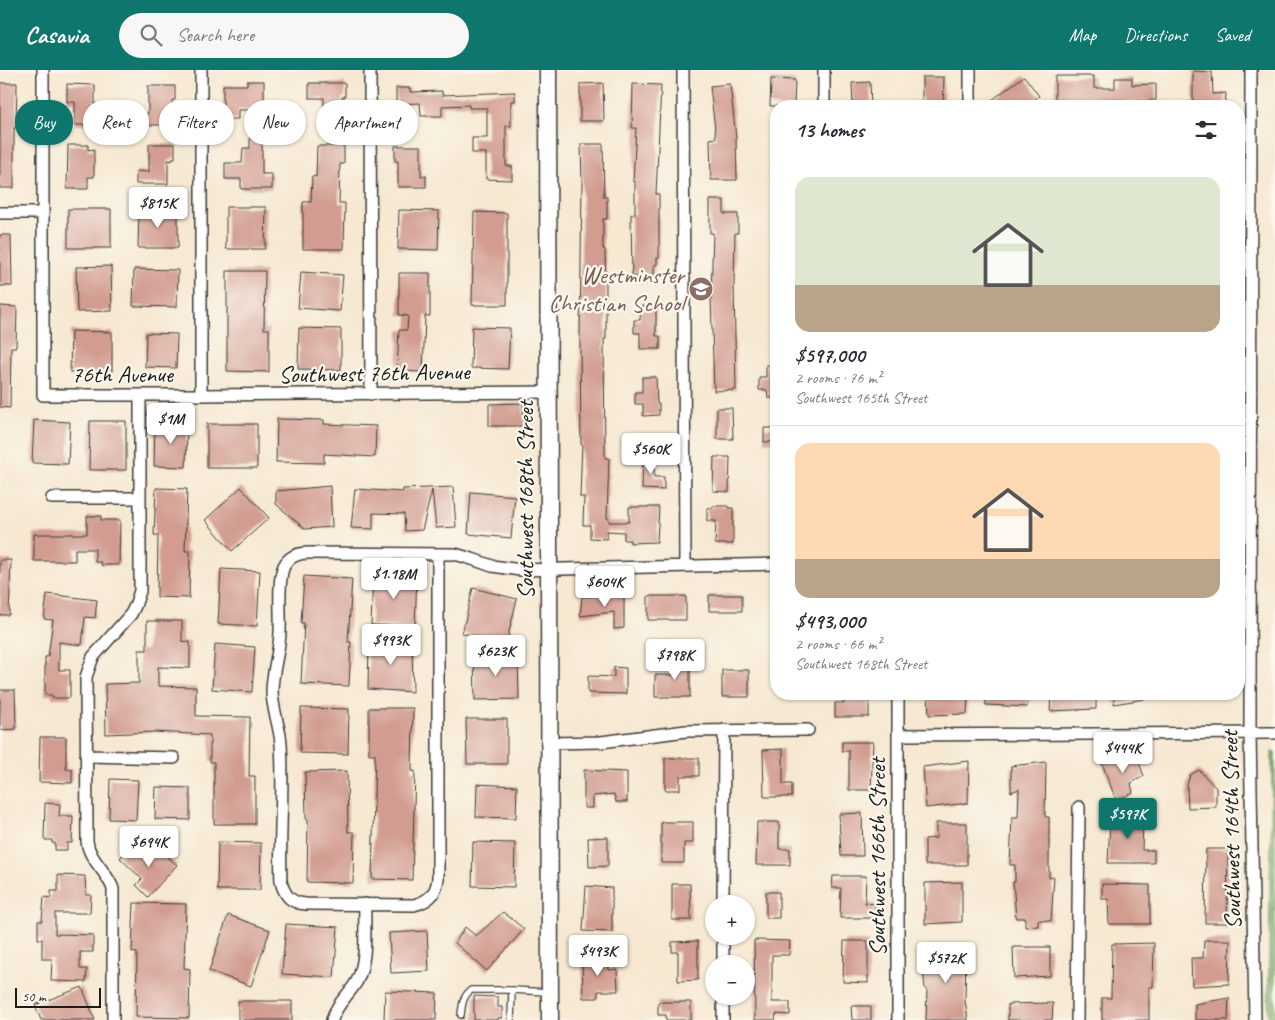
<!DOCTYPE html>
<meta charset="utf-8">
<style>
:root{--surface:#fff;--page:#f7f7f7;--text:#2b2b33;--muted:#7c7c81;--line:#e1e1e2;--accent:#0f766e}
body{margin:0;font-family:Caveat,sans-serif;background:var(--page);color:var(--text);height:100vh;display:flex;flex-direction:column;font-size:19px;white-space:nowrap}
*{box-sizing:border-box;margin:0}
p{font-size:16px;color:var(--muted)}
.icon{flex:none;width:28px;height:28px;fill:none;stroke:currentColor;stroke-width:2;stroke-linecap:round;stroke-linejoin:round}
.map{position:relative;flex:1;overflow:hidden}
.panel{position:absolute;left:770px;top:30px;width:475px;height:600px;display:flex;flex-direction:column;background:var(--surface);border-radius:20px;box-shadow:0 1px 4px #0004}
.panel>*{flex:none}
.hud{position:absolute;left:15px;top:30px;width:475px;height:45px;display:flex;gap:10px}
.controls{position:absolute;left:705px;top:825px;display:grid;gap:10px}
.controls a{display:grid;place-items:center;width:50px;height:50px;border-radius:50%;background:var(--surface);box-shadow:0 1px 4px #0004;font-size:25px}
.scale{position:absolute;left:15px;bottom:12px;width:86px;box-sizing:border-box;padding-left:5px;border:2px solid #1c1c1c;border-top:0;font-size:14px;line-height:18px;white-space:nowrap;color:#1c1c1c;-webkit-text-stroke:4px #fbf7ec;paint-order:stroke}
.price{position:absolute;translate:-50% -42px;padding:0 11px;border-radius:5px;background:#fff;color:#222;font-size:16px;line-height:32px;filter:drop-shadow(0 1px 2px #0008)}
.price::after{content:'';position:absolute;left:50%;top:30px;width:15px;height:11px;margin-left:-8px;background:inherit;clip-path:polygon(0 0,100% 0,50% 100%)}
.price.current{background:var(--accent);color:#fff}
ul{padding:0;list-style:none}
li{display:grid;align-content:center;gap:10px;height:265px;padding:0 25px}
li+li{border-top:1px solid var(--line)}
li span{display:grid;place-items:center;height:155px;border-radius:15px;color:#555}
li>.icon{margin-inline-start:auto}
span .icon{width:90px;height:90px;fill:#fffc;stroke-width:1}
li b{font-size:21px}
h2{display:flex;justify-content:space-between;align-items:center;height:60px;padding:0 25px;font-size:21px}
.pill{padding:0 18px;border-radius:22px;background:var(--surface);box-shadow:0 1px 4px #0004;font-size:18px;line-height:45px}
.pill.current{background:var(--accent);color:#fff}
header{display:flex;align-items:center;gap:30px;box-sizing:border-box;height:70px;padding:0 25px;background:var(--accent);color:#fff}
header strong{font-size:24px}
nav{display:flex;gap:28px;margin-inline-start:auto;font-size:18px}
.search{width:350px;height:45px;background:var(--page);display:flex;align-items:center;gap:12px;box-sizing:border-box;padding:0 18px;border-radius:28px;color:var(--muted);font-size:19px}
.map>svg:first-child{display:block}
</style>
<header>
<strong>Casavia</strong>
<div class="search"><svg class="icon" aria-label="search" viewBox="0 0 24 24"><circle cx="10" cy="10" r="6"/><path d="M15 15l6 6"/></svg>Search here</div>
<nav><a>Map</a><a>Directions</a><a>Saved</a></nav>
</header>
<div class="map">
<svg width="1275" height="950" viewBox="0 0 1275 950">
<rect width="100%" height="100%" fill="#fbf7ec"/>
<filter id="ink" filterUnits="userSpaceOnUse"><feTurbulence type="fractalNoise" baseFrequency=".02" numOctaves="2"/><feDisplacementMap in="SourceGraphic" scale="10" xChannelSelector="R" yChannelSelector="G"/><feConvolveMatrix kernelMatrix="1 2 1 2 8 2 1 2 1" color-interpolation-filters="sRGB"/></filter>
<filter id="wash" filterUnits="userSpaceOnUse"><feTurbulence type="fractalNoise" baseFrequency=".0096" numOctaves="4" result="noise"/><feDisplacementMap in="SourceGraphic" scale="20" xChannelSelector="R" yChannelSelector="G"/><feGaussianBlur stdDeviation="1.12" result="paint"/><feColorMatrix in="noise" values="0 0 0 0 0 0 0 0 0 0 0 0 0 0 0 0 0 1.4 0 .05"/><feComposite in="paint" operator="in"/></filter>
<g filter="url(#wash)">
<rect width="100%" height="100%" fill="#f6e8d1"/>
<path fill="#78a964" stroke="#4a6240" d="M1272,682H1275V950H1268Z"/>
<g id="blocks">
<path fill="#d29c91" d="M1193,1L1212,2L1213,24L1226,23L1225,36H1193Z
M1024,6L1039,26L1026,36H984Z
M1055,6H1094V18H1115V8H1132V15L1156,14V30L1104,32V36H1091V33L1069,34V36H1055Z
M922,7H944L943,36H922Z
M771,9L795,10L794,36H770Z
M247,11H264V40H238V49H223V15H247Z
M870,12L871,36H853L852,13Z
M0,13H17L16,58H14V118H0Z
M309,13H345V27H342L341,57H324V28H309Z
M603,13L604,51H580V14Z
M67,14L95,15V42H107V55H75V32H67Z
M633,14L661,15L656,124H659V188H657V195H654V212L638,213V207H632L631,144L635,145V111H633L636,58H632Z
M730,14L736,68L737,110H711L710,69L716,68L710,16Z
M148,16H175V30H172V42L168,41V55H140V44H148Z
M396,18H410V22L442,21V25L515,22V31H511V56H506V96H512V110L486,109V83H472V68H487V38H469V35L442,36V46H421L420,33L396,34Z
M250,66H262V104H272V119H241V109H225V93H242L243,78H250Z
M149,74H175V88H172V91L168,90V114H136V101L149,102Z
M581,74H603L604,127H607V149H603V179H605L606,216V269H604L605,388H609L607,448L609,449V452H629V437H659L657,472L630,473V470H624V462L607,461V469L590,468V455H583L584,427H580L582,374H581L580,269L582,112Z
M68,75H88V80L94,79V107H88V119H67Z
M317,76H344V94H340L339,133H345L344,179H303V132H311L312,106L316,107Z
M395,76H421V106H426V117H398V91H395Z
M710,130H724V144H738V163H735L734,214L736,320L714,321L711,227L713,163H710Z
M226,137H266L265,179H226Z
M68,139H111V178H68Z
M139,139H178V178H138Z
M399,140L439,141L438,180L398,179Z
M474,142L507,143V235H472Z
M0,165H11L12,216H0Z
M111,196L112,241L77,242L76,197Z
M134,199L178,200L177,237L133,236Z
M227,201H265L264,259H269V302L227,301Z
M301,202L343,205L340,241L298,238Z
M399,203H430V246H425L423,302L397,301L399,260H407L408,246L399,245Z
M0,236L17,237L16,277H11L10,338L0,337Z
M641,236L656,237V266H660V279H640V263H634V250H640Z
M472,257L510,258L508,299L471,298Z
M299,258L341,259V300L298,299Z
M71,261L112,262V303L70,302Z
M146,263L177,264L176,298L145,297Z
M766,295H776V328H768L767,320H759V307H766Z
M642,307H656L657,334H659V345L643,346V334H635V322H642Z
M523,333L524,356H489V334Z
M717,338H732L733,369H717Z
M277,349L324,350V354L376,356L375,387L324,384V393L276,392Z
M34,350L70,352L68,394L32,393Z
M90,351H126V400H89Z
M155,353H187L186,397L154,396Z
M207,354H257V398H207Z
M764,358H776V372H764Z
M643,384L655,385L654,407H664V420L642,419Z
M714,387H730L729,422L713,421Z
M330,416L332,457L305,459L276,434V421Z
M241,417L269,448L232,481L205,450Z
M453,417L456,457L436,458L432,420L422,460L405,461L404,444L373,443V459L351,458L355,419L403,422V419Z
M156,418L187,419L185,481H190L189,528L157,527L158,465H154Z
M471,422L515,426L511,468L468,464Z
M713,436H729V438H733V474H715L716,451H707V438H713Z
M87,446H101V450H120L119,495H101V492H95V479H75V491H34V464H87Z
M0,490H11L9,545H0Z
M221,499L260,501L257,556L218,554Z
M373,503L417,505L415,557L371,555Z
M304,506L352,509L348,572H351L349,616L301,614L304,553H301Z
M473,518L517,529L506,574L462,563Z
M47,524L97,530L95,548L85,547L82,575L59,572V600H70V628H52V625H45V587H48L53,550L44,549Z
M709,525H742V541H709Z
M624,526V558L614,559V542L580,546L582,527Z
M648,526H686V550H648Z
M147,551H182V571L190,572V598L158,597V616L196,617V646L250,647L249,706H255V754H214V692H210V665L155,662L106,664L105,614L139,613V580H147Z
M369,572H412L413,622L368,619Z
M215,574L255,577L252,622L212,619Z
M518,584L519,629L475,630L474,585Z
M675,588H690V627H655V605H675Z
M614,597L626,598V624L588,623V606L614,607Z
M722,600H749V627H722Z
M0,620H15L16,659L0,660Z
M844,624H869V647H835V633H844Z
M928,624H968L967,644L929,645Z
M985,624H1028L1027,637L986,635Z
M1051,624H1096V639L1050,641Z
M1114,624H1144V629L1114,634Z
M301,638L349,639L348,684L300,683Z
M369,638H413L412,701H415L412,810L372,809L375,684H369Z
M466,649H507V694H467Z
M40,667H66V699H72V713L39,712Z
M842,672H873L871,720H849V681H842Z
M783,679V714H792V727H764L763,680Z
M1135,682L1144,706L1131,713L1133,723L1116,730L1102,693Z
M665,688H699V706H680V720H665Z
M969,691L968,733L926,738L923,697Z
M1046,692L1045,747H1049V808L1054,807L1051,851L1038,850V856L1025,857V848H1016L1013,812H1015V795H1010L1012,747H1018L1019,719L1011,722V696Z
M584,700L627,702V732H616L614,724L593,726V738H584Z
M1199,700L1216,718V737L1188,738L1187,715L1190,705Z
M347,701L348,762H354L353,813L307,812L308,749H306L305,702Z
M110,709L138,710L136,750L109,749Z
M477,714L517,716L516,748L476,747Z
M156,717L190,718V750L155,749Z
M45,733L60,734L59,746H73L72,773H67V780H55V773H52V770H44Z
M1127,735L1143,750L1142,780H1154V793H1108L1110,751L1115,750Z
M862,743L863,786H841L839,744Z
M661,752H693V773H684V793H661Z
M757,752H779V779H790V795H756Z
M936,753H967V795H925V769L936,768Z
M608,767V796L589,797L588,768Z
M218,772L261,773L260,820H217Z
M473,772L515,773L514,817L472,816Z
M132,775L141,783L146,778L154,785L159,779L177,795L148,827L136,815L142,809L120,788Z
M1206,779H1228L1227,853H1205Z
M58,805L85,806L86,825H91L90,843H55V864L93,865V882H80V899H87L86,912L51,911L52,889H42V869H38V851H42L44,827L51,828V821H58Z
M833,806H866L865,833L875,834L874,848H840L841,818H832Z
M962,812V852L925,854V813Z
M672,814H690L691,850H672Z
M1102,814L1150,815V854H1109L1108,829H1102Z
M586,816L612,818V862L583,861Z
M766,822H779V848H766Z
M134,833L186,834L184,898L190,899L189,948L136,947L137,883L132,882Z
M503,842L524,859L487,901L455,873L465,857L476,866Z
M228,845L270,860L251,916L209,901Z
M286,854L338,857L334,907L282,904Z
M427,861L429,901L391,903L389,863Z
M754,870L790,871L789,885H772V932H790V945L776,944L775,950H755Z
M1204,870H1230L1229,914L1192,916L1191,888H1203Z
M698,871V910L678,911V882H672V872Z
M844,871H868V913L843,912Z
M1154,873L1153,917H1149V950H1102V928H1111L1112,874Z
M954,876H966L965,930L968,950H926L927,919H925L923,898L928,895L929,878Z
M1013,877H1050V906L1014,908Z
M582,886L609,887V900L617,899L618,921H598V928H583Z
M82,917L95,950H41L35,935Z
M385,921L437,923L436,950H384Z
M474,926L498,927V937H502V948H498V950H474Z
M1229,928L1228,950H1195V934Z
M238,931H292V950H238Z
M658,932H691V950H666V945H658Z
M1053,933L1052,950H1008V934Z
M851,936H871V950H852Z"/>
</g>
</g>
<g filter="url(#ink)">
<use href="#blocks" fill-opacity="0" stroke="#3d3b37" stroke-width="1"/>
<g fill="none" stroke-linecap="round" stroke-linejoin="round">
<defs>
<path id="lane" d="M461,945C462,935 463,926 471,920H512
M511,950L512,920L548,922"/>
<path id="street" d="M43,0V325H201L548,322
M201,0V325
M370,0L371,324
M683,0L685,496
M824,0V36
M970,0V36
M1251,0L1250,663L1255,950
M0,143H43
M52,428H140
M438,484V809C436,824 429,831 414,835L306,834C291,833 285,826 281,812C279,766 284,720 281,674C280,656 272,639 272,621C272,601 280,581 280,561C281,544 277,511 284,496C289,486 298,483 309,483L455,484L472,489L492,496L520,500L776,494
M899,665L1275,663
M549,673L601,672L686,661L808,660
M86,686L174,688
M723,834L724,660
M723,894V866
M113,950V819C107,801 89,790 87,771L86,607L93,587L131,544L135,536L140,521V325
M332,950C336,934 349,925 357,911C368,889 364,858 365,834
M723,950V926
M898,950V624
M1077,950L1079,737"/>
<path id="secondary" d="M548,0L550,950"/>
</defs>
<use href="#lane" stroke="#3d3b37" stroke-width="8"/>
<use href="#street" stroke="#3d3b37" stroke-width="14"/>
<use href="#secondary" stroke="#3d3b37" stroke-width="19"/>
<use href="#lane" stroke="#fff" stroke-width="5.5"/>
<use href="#street" stroke="#fff" stroke-width="11"/>
<use href="#secondary" stroke="#fff" stroke-width="16"/>
</g>
</g>
<defs>
<symbol id="school-disc" viewBox="-11 -11 22 22"><circle r="9.5" fill="#8d6e63" stroke="#fbf7ec"/><path d="M0-5L7-2L0 1L-7-2ZM-4 1L0 2.5L4 1V4Q0 6-4 4Z" fill="#fff"/></symbol>
</defs>
<g fill-rule="evenodd">
<use href="#school-disc" x="687" y="205" width="28" height="28"/>
</g>
<g text-anchor="middle" stroke-width="4.5" stroke-linejoin="round" paint-order="stroke">
<g font-size="24" fill="#785e54" stroke="#fbf7ec" text-anchor="end">
<text x="684" y="213">Westminster<tspan x="684" dy="28">Christian School</tspan></text>
</g>
<g font-size="24" fill="#1c1c1c" stroke="#fbf7ec">
<text transform="translate(374 303) rotate(-1)" y="8">Southwest 76th Avenue</text>
<text x="122" y="312">76th Avenue</text>
<text transform="translate(525 430) rotate(-90)" y="8">Southwest 168th Street</text>
<text transform="translate(1231 760) rotate(-91)" y="8">Southwest 164th Street</text>
<text transform="translate(877 787) rotate(-90)" y="8">Southwest 166th Street</text>
</g>
</g>
</svg>
<div class="controls">
<a>+</a>
<a>−</a>
</div>
<div class="scale">50 m</div>
<b class="price" style="left:158px;top:159px">$815K</b>
<b class="price" style="left:171px;top:375px">$1M</b>
<b class="price" style="left:651px;top:405px">$560K</b>
<b class="price" style="left:394px;top:530px">$1.18M</b>
<b class="price" style="left:605px;top:538px">$604K</b>
<b class="price" style="left:391px;top:596px">$993K</b>
<b class="price" style="left:496px;top:607px">$623K</b>
<b class="price" style="left:675px;top:611px">$798K</b>
<b class="price" style="left:1123px;top:704px">$444K</b>
<b class="price current" style="left:1128px;top:770px">$597K</b>
<b class="price" style="left:149px;top:798px">$694K</b>
<b class="price" style="left:598px;top:907px">$493K</b>
<b class="price" style="left:946px;top:914px">$572K</b>
<div class="hud">
<a class="pill current">Buy</a>
<a class="pill">Rent</a>
<a class="pill">Filters</a>
<a class="pill">New</a>
<a class="pill">Apartment</a>
</div>
<section class="panel">
<h2>13 homes<svg class="icon" aria-label="filters" viewBox="0 0 24 24"><path d="M4 7h16M4 17h16"/><circle cx="9" cy="7" r="2"/><circle cx="15" cy="17" r="2"/></svg></h2>
<ul>
<li><span style="background:linear-gradient(#dfe7d0 70%,#b9a48a 0)"><svg class="icon" aria-label="home" viewBox="0 0 24 24"><path d="M3 11l9-7 9 7M6 9v11h12V9"/></svg></span><div><b>$597,000</b><p>2 rooms · 76 m²</p><p>Southwest 165th Street</p></div></li>
<li><span style="background:linear-gradient(#ffd9b3 75%,#b9a48a 0)"><svg class="icon" aria-label="home" viewBox="0 0 24 24"><path d="M3 11l9-7 9 7M6 9v11h12V9"/></svg></span><div><b>$493,000</b><p>2 rooms · 66 m²</p><p>Southwest 168th Street</p></div></li>
</ul>
</section>
</div>
